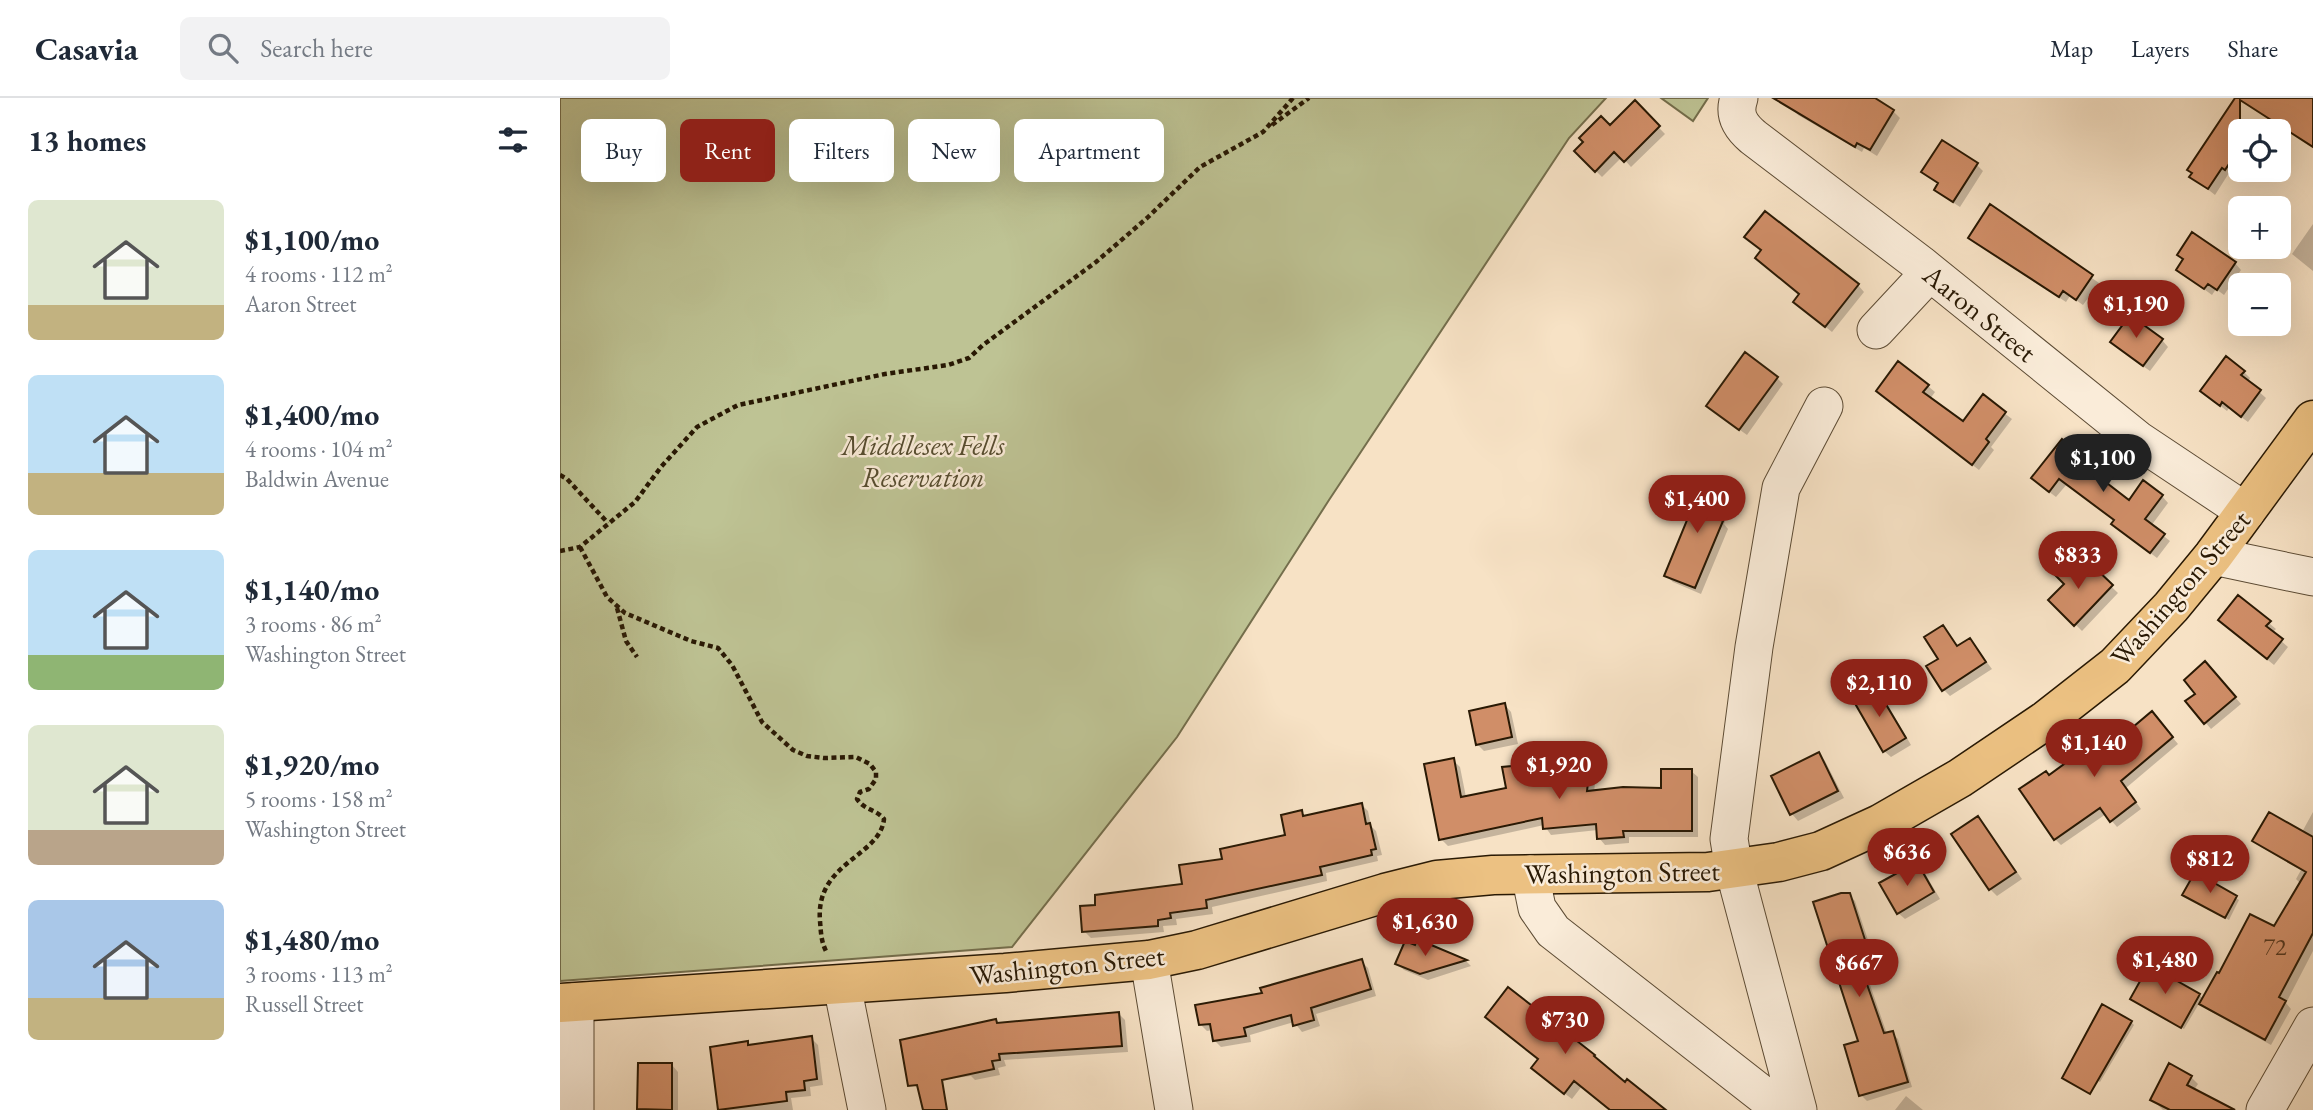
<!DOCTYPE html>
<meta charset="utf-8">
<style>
:root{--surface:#fff;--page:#f2f2f3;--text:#1f2937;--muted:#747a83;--line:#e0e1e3;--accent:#8f2418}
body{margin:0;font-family:"EB Garamond",serif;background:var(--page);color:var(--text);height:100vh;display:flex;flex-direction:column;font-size:26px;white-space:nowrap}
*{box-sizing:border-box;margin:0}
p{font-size:23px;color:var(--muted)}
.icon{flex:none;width:38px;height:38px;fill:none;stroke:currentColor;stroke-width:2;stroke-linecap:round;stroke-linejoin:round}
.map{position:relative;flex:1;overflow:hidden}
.details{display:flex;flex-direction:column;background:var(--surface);width:560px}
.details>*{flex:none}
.hud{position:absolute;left:21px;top:21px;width:665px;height:63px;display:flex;gap:14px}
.buttons{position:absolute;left:1668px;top:21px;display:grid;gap:14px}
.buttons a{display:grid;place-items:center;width:63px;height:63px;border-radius:10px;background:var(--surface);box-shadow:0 7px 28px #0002;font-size:35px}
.price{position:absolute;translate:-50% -60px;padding:0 16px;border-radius:24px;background:var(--accent);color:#fff;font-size:23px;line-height:46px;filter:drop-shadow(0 2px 4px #0008)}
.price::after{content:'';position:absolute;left:50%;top:42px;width:21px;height:16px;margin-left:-10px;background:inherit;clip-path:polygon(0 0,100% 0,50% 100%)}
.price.on{background:#222;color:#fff}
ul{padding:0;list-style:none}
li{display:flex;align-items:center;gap:21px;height:175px;padding:0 28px}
li span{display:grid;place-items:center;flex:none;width:196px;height:140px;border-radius:10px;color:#555}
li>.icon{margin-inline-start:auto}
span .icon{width:84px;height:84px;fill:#fffc;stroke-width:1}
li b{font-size:30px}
h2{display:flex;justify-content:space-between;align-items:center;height:84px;padding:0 28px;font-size:30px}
.pill{padding:0 24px;border-radius:10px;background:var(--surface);box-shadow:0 7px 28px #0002;font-size:24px;line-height:63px}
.pill.on{background:var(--accent);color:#fff}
header{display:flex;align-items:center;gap:42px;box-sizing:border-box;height:98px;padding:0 35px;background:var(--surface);border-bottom:2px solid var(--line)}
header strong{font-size:33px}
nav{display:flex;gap:38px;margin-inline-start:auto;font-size:24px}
.search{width:490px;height:63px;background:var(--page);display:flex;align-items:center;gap:18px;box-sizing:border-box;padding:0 24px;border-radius:10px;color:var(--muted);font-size:26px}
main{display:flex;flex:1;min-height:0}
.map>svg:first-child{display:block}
</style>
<header>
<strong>Casavia</strong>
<div class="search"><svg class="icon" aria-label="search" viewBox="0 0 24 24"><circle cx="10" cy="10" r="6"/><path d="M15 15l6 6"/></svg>Search here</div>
<nav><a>Map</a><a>Layers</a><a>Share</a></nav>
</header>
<main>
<section class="details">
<h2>13 homes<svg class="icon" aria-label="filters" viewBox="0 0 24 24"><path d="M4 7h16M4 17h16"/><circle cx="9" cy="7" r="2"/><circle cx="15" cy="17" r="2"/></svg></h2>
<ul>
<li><span style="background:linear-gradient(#dfe7d0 75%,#c2b280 0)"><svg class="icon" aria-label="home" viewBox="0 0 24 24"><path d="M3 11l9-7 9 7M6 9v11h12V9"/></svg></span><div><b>$1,100/mo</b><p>4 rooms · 112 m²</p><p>Aaron Street</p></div></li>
<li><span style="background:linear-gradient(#bfe0f5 70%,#c2b280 0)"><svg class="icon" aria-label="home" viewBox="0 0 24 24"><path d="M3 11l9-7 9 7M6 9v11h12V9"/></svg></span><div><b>$1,400/mo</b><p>4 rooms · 104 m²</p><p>Baldwin Avenue</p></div></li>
<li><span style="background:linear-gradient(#bfe0f5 75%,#8fb573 0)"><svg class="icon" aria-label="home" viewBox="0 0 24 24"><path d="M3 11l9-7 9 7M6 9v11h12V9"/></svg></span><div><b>$1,140/mo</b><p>3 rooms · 86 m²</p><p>Washington Street</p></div></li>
<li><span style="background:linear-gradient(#dfe7d0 75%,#b9a48a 0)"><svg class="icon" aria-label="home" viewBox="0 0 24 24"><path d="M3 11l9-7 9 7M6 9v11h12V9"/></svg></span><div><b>$1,920/mo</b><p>5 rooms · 158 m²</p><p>Washington Street</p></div></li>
<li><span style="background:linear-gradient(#a9c7e8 70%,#c2b280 0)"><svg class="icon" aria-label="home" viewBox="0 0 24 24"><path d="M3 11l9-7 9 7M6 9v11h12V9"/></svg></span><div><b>$1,480/mo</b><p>3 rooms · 113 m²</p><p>Russell Street</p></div></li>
</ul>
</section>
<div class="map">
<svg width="1753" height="1012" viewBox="0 0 1753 1012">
<rect width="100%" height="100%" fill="#f7e2c5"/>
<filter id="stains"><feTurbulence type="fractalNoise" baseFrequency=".00286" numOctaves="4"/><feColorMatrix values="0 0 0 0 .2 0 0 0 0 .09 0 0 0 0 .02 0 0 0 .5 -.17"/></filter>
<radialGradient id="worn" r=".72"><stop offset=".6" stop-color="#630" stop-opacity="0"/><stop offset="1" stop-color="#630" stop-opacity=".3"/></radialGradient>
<path fill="#bec394" stroke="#746e4c" stroke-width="2" d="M0,0H1046L1009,40L769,402L617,639L452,849L0,883Z
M1101,0H1148L1133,23Z"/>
<path fill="#0003" d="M1238,0H1312L1333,13L1340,20L1317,58L1304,50L1302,54L1238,17L1232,10Z
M1693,0H1753V49L1695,12L1689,6Z
M1075,5L1105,36L1071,69L1062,59L1042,79L1016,53L1050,29Z
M1680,40V65L1672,77L1669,75L1655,97L1631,78L1633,76L1629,72Z
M1416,66L1423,73L1400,109L1383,98L1376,91L1379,86L1363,74Z
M1431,108L1539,185L1523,207L1510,198L1506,204L1417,146Z
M1753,126V173L1732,156Z
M1675,165L1681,172L1664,197L1656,191L1652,197L1618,172Z
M1298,187L1304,194L1272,234L1242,210L1241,197Z
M1602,242L1608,249L1590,273L1559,251Z
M1684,274L1690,280L1688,284L1706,300L1688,324L1669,310L1667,313L1649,299Z
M1217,280L1223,286L1187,337L1155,314Z
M1368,288L1375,294L1370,301L1403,326L1423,299L1452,321L1431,349L1434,352L1419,372L1324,299Z
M1533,367L1539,373L1536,379L1569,405L1602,398L1608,405L1591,428L1610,443L1597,460L1560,432L1556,423L1507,386L1496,399L1480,387Z
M1167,396L1173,402L1164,426L1168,431L1141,496L1113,484L1106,478L1134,412L1129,407Z
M1534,472L1558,495L1522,533L1491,502L1528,479Z
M1678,499L1716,531L1712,535L1728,549L1714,567L1667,529Z
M1383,529L1398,549L1410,542L1432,571L1390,598L1383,591L1380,562Z
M1652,572L1681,606L1651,631L1645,624L1637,596Z
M1315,590L1322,597L1351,647L1331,659L1324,653Z
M945,607L951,614L958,646L924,653L917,646Z
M1598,622L1618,646L1566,690L1581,711L1557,729L1546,716L1501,747L1495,741L1490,679L1542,658Z
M1259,656L1265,663L1284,700L1238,723L1232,716Z
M893,662L900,669L906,699L948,691L1030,663L1037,669L1034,694L1103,692L1131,673L1138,679V739H1069V745L1045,747L1039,740L1038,732L991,737L984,727L888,748L881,741Z
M801,706L808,713L811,728L816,733L822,757L817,758L818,763L766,775L767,783L652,809L653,816L616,821L617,827L603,828L604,834L531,840L524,833L537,808L624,787L664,763L727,738L741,714L746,719Z
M1753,714V853L1726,905L1731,911L1711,947L1648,912L1640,904L1624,931L1575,904L1639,897L1644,901L1660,877L1715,831L1741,786L1736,781L1741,772L1701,749L1694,743L1742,734Z
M1418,720L1462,781L1437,798L1430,791Z
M1356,766L1363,772L1380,801L1345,821L1338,815Z
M1636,777L1679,802L1669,822L1627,799Z
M1289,797L1295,803L1312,854L1300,858L1327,936L1332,935L1338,941L1352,989L1307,1003L1301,997L1300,944Z
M858,843L906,863L911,868L868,882L844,872L837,865L856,849Z
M801,863L808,870L816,898L756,916L760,928L742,934L734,924L690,937L691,944L661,949L655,943L653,932L647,933L641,927L704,897Z
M559,916L565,922L568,954L444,962L446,968L438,970L440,977L415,982L411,978L356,985L436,923L439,926Z
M1571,924L1574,927L1540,984L1514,970Z
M251,940L258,947L263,987L250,989L251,998L231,1000L233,1012H160L152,951L187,945L191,949Z
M1040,965L1103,1012H1051L1022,988L1012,1001L980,977Z
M80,966L112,967L118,974V1012H80Z
M1631,979L1638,986L1634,992L1668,1012H1603L1592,1001Z
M1346,998L1363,1012H1335Z"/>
<path fill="#d08e68" stroke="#291904" stroke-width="2" d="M1213,0H1315L1334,12L1310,52L1297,45L1295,49Z
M1675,0H1753V49L1680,2V49L1665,72L1662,70L1648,91L1629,79L1632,75L1627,72Z
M1075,2L1100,28L1064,64L1054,54L1035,74L1014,53L1023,44L1019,40L1041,18L1050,27Z
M1382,42L1418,65L1393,104L1374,92L1378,85L1361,74Z
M1430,106L1533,177L1516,202L1503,193L1499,199L1408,140Z
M1205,113L1299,186L1265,229L1233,204L1239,196L1195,160L1201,152L1184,139Z
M1632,134L1676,164L1657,192L1648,186L1644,191L1616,172L1623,161L1617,157Z
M1570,217L1603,241L1583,268L1550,244Z
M1185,254L1218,279L1179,332L1146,308Z
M1666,258L1685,273L1681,277L1701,292L1681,319L1662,304L1660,308L1640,293Z
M1338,263L1369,287L1363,294L1403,323L1423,296L1446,314L1426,341L1429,344L1412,367L1316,293Z
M1502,341L1534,366L1530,372L1569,402L1583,382L1603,397L1585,421L1605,436L1590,455L1551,426L1554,422L1499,381L1489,394L1471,380Z
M1137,382L1168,394L1157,420L1163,423L1135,490L1104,478L1132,410L1127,407Z
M1510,460L1527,476L1534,469L1553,487L1514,528L1488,502L1504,486L1495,477Z
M1678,497L1711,523L1706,528L1723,541L1707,561L1658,522Z
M1383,527L1397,548L1410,540L1426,564L1382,593L1366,568L1378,561L1364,539Z
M1645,563L1676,599L1644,626L1625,603L1635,596L1624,582Z
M1315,588L1346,640L1323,654L1293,602Z
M945,605L952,639L916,647L909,613Z
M1592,613L1613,639L1561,683L1576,704L1550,724L1540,710L1494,742L1459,691L1486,673L1489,677L1533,645L1541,656Z
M1259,654L1278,693L1230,717L1211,678Z
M894,660L901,699L946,690L942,669L1031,661L1027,693L1063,689L1101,690V671H1132V733H1063L1064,739L1037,741L1036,726L983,731L982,720L879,742L864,666Z
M802,705L806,726L810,725L816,751L811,752L812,757L760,769L762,777L646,802L647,810L610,815L611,820L598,822V828L522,834L520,808L535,807V797L622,786L619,767L662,761L660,751L725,737L721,717L742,712L743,718Z
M1709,714L1753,739V835L1719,899L1726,903L1705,942L1639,906L1657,874L1659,875L1690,816L1714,828L1746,774L1692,743Z
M1418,718L1456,774L1429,792L1391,736Z
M1357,764L1374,794L1337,816L1319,785Z
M1635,774L1677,798L1665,820L1622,797Z
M1281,795H1290L1307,848L1295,852L1324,935L1333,933L1348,984L1299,998L1284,947L1298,943L1253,804Z
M857,841L907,862L860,876L835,866L845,843L855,847Z
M802,861L811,891L751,910L754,922L733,928L731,917L684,930L686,938L653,943L650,926L639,927L635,907L702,895L700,890Z
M1589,867L1640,896L1621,930L1570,901Z
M948,889L1035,957L1034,958L1065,984L1067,981L1106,1012H1050L1014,983L1004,996L971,970L978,961L925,919Z
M1542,906L1572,923L1530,996L1502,980Z
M559,914L562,948L439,956L440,962L432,963L434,971L382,982L387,1012H363L357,987L348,988L340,942L436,921L437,925Z
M252,938L257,981L244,983L245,992L226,994L227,1003L158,1012L150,949L188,943V947Z
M78,965H112V1012L77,1011Z
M1609,965L1632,978L1627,987L1675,1012H1610L1590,1002Z"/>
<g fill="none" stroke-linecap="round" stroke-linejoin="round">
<defs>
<path id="minor" d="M1179,0C1173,17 1180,28 1193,39L1360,166L1578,342L1686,414
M1316,232L1370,174
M1653,458L1753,479
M970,776L977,810L993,833L1222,1012
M589,862L614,1012
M282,887L307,1012
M15,904V1012
M1238,1012L1174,771L1169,741L1194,549L1221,390L1264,308
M1705,1012L1753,928"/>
<path id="major" d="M0,905L445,875L589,862L637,852L825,795L877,782L933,777L1148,774L1219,764L1261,753L1320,726L1400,680L1486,622L1555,568L1611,509L1653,458L1753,322"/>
</defs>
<use href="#minor" stroke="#5c4b34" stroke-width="39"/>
<use href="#major" stroke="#291904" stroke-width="41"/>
<path stroke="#291904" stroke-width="4.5" stroke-dasharray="5 3.5" stroke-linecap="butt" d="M712,27L749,0
M0,377L7,381L48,425
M20,449L47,499L65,515L131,543L158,550L172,567L202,624L233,652L247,658L264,660L296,659L310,666L316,674V681L309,691L300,694L297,701C304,712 316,711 324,721C320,759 255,764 260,823C261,835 261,844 267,855
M0,453L20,449L75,404L101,369L137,329L178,307L325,276L388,267L409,260L423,247L536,164L587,120L640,69L703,34L733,0
M57,510L66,543L77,559"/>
<use href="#minor" stroke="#faecd9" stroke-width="37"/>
<use href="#major" stroke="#ecc182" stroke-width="38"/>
</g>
<g text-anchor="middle" stroke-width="5" stroke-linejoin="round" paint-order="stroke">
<g font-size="24" fill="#53361d">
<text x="1715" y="857">72</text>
</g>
<g font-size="28" fill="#291904" stroke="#faecd9">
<text transform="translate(1420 215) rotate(39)" y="10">Aaron Street</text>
<text transform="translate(1620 490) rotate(-49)" y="10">Washington Street</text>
<text transform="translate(1062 774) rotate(-1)" y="10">Washington Street</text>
<text transform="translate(507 867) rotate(-6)" y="10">Washington Street</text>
</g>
<g font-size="28" font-style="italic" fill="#564c2f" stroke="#faecd9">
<text x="363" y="357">Middlesex Fells<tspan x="363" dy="32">Reservation</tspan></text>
</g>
</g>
<rect width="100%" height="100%" filter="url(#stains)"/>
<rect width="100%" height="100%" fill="url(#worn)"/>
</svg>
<div class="buttons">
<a><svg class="icon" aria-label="locate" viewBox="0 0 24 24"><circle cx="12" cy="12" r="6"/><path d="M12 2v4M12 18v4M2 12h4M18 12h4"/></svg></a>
<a>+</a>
<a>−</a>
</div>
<b class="price" style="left:1576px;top:242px">$1,190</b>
<b class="price on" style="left:1543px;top:396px">$1,100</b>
<b class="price" style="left:1137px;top:437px">$1,400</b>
<b class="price" style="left:1518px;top:493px">$833</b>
<b class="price" style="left:1319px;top:621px">$2,110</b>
<b class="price" style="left:1534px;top:681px">$1,140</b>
<b class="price" style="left:999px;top:703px">$1,920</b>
<b class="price" style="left:1347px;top:790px">$636</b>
<b class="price" style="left:1650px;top:797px">$812</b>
<b class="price" style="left:865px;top:860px">$1,630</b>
<b class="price" style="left:1605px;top:898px">$1,480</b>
<b class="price" style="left:1299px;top:901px">$667</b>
<b class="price" style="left:1005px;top:958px">$730</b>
<div class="hud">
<a class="pill">Buy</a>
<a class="pill on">Rent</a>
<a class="pill">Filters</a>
<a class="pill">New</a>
<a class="pill">Apartment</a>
</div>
</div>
</main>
